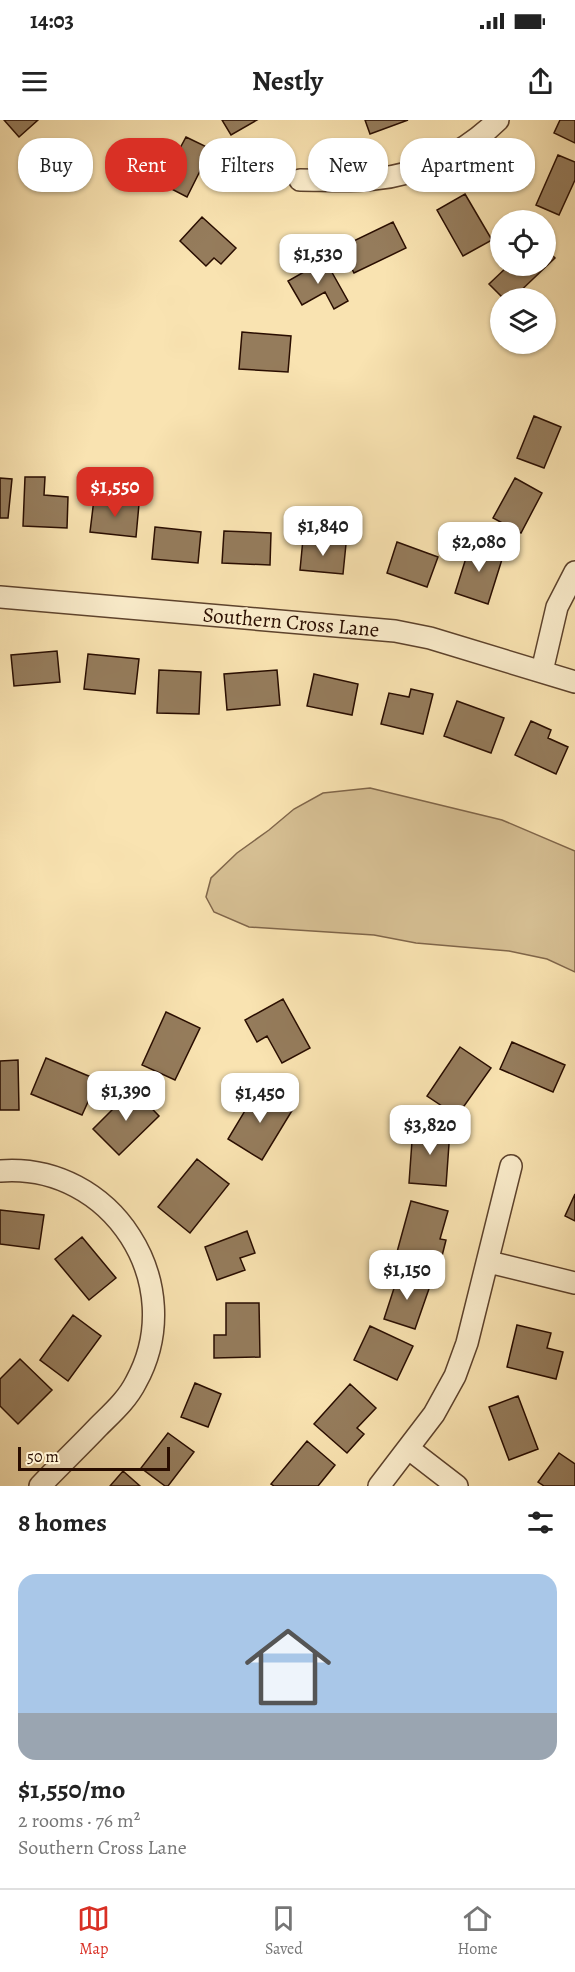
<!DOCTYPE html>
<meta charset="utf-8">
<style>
:root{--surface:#fff;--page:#f2f2f2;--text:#222;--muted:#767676;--line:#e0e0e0;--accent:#d93025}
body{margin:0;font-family:Alegreya,serif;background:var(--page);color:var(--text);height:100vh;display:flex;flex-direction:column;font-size:22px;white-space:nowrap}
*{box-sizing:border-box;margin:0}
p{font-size:20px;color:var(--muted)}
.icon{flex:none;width:33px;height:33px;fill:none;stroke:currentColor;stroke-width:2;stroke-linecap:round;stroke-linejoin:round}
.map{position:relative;height:1366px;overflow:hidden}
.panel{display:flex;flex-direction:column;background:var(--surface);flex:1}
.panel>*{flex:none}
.guide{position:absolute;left:18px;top:18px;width:540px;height:54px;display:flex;gap:12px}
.controls{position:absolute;left:490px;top:90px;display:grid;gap:12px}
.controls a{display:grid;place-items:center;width:66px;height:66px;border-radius:50%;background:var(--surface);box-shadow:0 2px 4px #0004;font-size:30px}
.scale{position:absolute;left:18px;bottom:15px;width:152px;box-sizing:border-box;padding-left:6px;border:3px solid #290d00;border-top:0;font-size:16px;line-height:21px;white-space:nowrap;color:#290d00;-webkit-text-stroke:4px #fbedcc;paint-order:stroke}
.price{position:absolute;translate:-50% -51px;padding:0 14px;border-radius:12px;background:#fff;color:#222;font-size:20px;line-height:39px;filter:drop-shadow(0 2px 3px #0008)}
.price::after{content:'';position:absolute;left:50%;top:36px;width:18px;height:14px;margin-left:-9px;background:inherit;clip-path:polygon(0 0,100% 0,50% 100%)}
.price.selected{background:var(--accent);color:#fff}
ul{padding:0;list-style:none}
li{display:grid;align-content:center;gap:12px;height:318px;padding:0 18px}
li+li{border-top:2px solid var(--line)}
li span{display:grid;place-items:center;height:186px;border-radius:18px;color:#555}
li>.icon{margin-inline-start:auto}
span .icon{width:108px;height:108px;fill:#fffc;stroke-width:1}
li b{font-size:26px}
h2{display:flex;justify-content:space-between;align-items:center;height:72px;padding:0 18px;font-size:26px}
.pill{padding:0 21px;border-radius:24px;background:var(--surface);box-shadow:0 2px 4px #0004;font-size:21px;line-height:54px}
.pill.selected{background:var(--accent);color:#fff}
.status{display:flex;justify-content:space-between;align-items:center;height:42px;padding:0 30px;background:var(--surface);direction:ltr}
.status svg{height:16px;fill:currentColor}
header{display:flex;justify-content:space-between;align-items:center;height:78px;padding:0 18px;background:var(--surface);font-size:27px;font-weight:700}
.tabs{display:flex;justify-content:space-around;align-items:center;height:84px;border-top:2px solid var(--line);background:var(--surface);font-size:16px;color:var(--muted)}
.tabs a{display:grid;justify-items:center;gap:3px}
.tabs .selected{color:var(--accent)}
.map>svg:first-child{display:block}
</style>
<div class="status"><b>14:03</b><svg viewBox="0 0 49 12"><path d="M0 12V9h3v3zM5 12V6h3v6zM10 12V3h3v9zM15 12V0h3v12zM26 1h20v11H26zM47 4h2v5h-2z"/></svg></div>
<header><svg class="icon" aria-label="menu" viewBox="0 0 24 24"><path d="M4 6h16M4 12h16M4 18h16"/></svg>Nestly<svg class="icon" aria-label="share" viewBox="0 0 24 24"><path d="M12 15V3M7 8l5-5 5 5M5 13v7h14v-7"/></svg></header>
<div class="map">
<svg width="575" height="1366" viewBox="0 0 575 1366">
<rect width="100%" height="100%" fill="#f9e3b1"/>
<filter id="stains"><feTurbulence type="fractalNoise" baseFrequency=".00333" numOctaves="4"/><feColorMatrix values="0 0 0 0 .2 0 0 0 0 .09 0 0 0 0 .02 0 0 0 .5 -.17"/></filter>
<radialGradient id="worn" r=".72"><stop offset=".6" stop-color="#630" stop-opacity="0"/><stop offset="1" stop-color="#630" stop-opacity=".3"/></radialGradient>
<path fill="#d6bf93" stroke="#80664a" stroke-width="1.5" d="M370,668L502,700L575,731V852L547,839L509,831L416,823L374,815L249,807L214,792L206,777L211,758L237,733L269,710L294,689L323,673Z"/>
<path fill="#957c5c" stroke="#290d00" stroke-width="1.5" d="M4,0H38L19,17Z
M222,0H257L231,15Z
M365,0H408L370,14Z
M560,0H575V23L554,13Z
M186,17L211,29L187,77L154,60L163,41L171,45Z
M558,35L575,42V60L559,95L536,85Z
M465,74L492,120L463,136L437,90Z
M202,97L236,128L221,144L214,138L206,146L180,121Z
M393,102L406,128L354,153L341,127Z
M546,129L555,138L513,178H503L489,164L508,146H546Z
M325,140L348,181L334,189L325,172L302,185L288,161Z
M242,212L291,216L288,252L239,249Z
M534,296L561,307L544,348L517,338Z
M25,357H45L44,375L68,377L67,408L23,406Z
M0,358L12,359L8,398H0Z
M515,358L542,373L521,413L493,398Z
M94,379L139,384L136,417L90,412Z
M155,407L201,412L198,443L152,439Z
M224,411L271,413L270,445L222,443Z
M303,419L346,424L343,454L300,450Z
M397,422L438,437L427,467L387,453Z
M471,422L504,433L488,484L455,473Z
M57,531L60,562L14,566L11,535Z
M88,534L139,539L135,574L84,569Z
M159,550L201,552L199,594L157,593Z
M277,550L280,585L227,590L224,554Z
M314,554L358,564L352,595L307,586Z
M411,569L433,574L423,614L381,604L389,573L409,577Z
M457,581L504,598L491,633L444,616Z
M531,601L551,610L548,618L568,627L556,654L515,635Z
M283,879L310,928L282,943L267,916L257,922L245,900Z
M166,892L200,908L175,960L142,945Z
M512,922L565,945L553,972L500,949Z
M460,927L491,948L457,996L427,976Z
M46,938L98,960L82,995L31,974Z
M18,940L19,990H0V941Z
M133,969L159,996L119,1035L93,1009Z
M258,969L293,989L262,1040L228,1019Z
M413,1007L450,1010L446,1066L409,1063Z
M197,1039L229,1064L190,1113L158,1087Z
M575,1074V1101L565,1096Z
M411,1081L448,1091L440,1119L446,1120L440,1144L397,1132Z
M0,1090L44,1095L39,1129L0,1124Z
M247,1111L255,1133L240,1138L245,1150L217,1160L205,1127Z
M82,1117L116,1158L89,1180L55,1139Z
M399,1153L431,1163L415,1209L384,1199Z
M226,1183H259L260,1237L214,1238V1215H226Z
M73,1195L101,1216L68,1261L40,1240Z
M517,1205L551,1213L547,1228L563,1232L556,1259L507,1247Z
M370,1206L413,1226L397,1260L354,1240Z
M20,1239L52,1270L18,1304L0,1286V1259Z
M195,1263L221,1274L208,1307L181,1297Z
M350,1264L376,1288L357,1308L364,1314L347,1333L314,1304Z
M518,1276L538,1329L509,1340L489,1287Z
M168,1313L194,1332L168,1366H165L141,1348Z
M307,1321L335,1345L318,1366H274L271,1364Z
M559,1333L575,1344V1366H544L538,1362Z
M123,1351L140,1366H110Z"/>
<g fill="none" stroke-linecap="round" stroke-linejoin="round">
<defs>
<path id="street" d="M300,60C324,60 350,62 374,59C420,55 465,33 498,0
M0,477L395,511L430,518L575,562
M542,551L557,487L575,452
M0,1051C112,1042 190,1164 136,1262C127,1280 112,1293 98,1307C79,1327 59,1346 40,1366
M489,1142L575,1163
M409,1329L457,1366
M379,1366L434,1294L455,1256L467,1223L511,1046"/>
</defs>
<use href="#street" stroke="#5d422c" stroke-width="24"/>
<use href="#street" stroke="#fbedcc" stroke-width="21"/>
</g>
<g text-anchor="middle" stroke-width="4.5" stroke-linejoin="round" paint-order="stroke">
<g font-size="21" fill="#290d00" stroke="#fbedcc">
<text transform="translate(291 502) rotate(5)" y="7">Southern Cross Lane</text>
</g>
</g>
<rect width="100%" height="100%" filter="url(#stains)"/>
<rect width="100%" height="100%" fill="url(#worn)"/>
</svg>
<div class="controls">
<a><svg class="icon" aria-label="locate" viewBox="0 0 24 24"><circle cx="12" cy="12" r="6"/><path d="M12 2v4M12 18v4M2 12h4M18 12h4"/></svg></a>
<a><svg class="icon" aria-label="layers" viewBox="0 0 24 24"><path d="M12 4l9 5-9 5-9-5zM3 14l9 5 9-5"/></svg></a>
</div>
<div class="scale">50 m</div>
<b class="price" style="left:318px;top:165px">$1,530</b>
<b class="price selected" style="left:115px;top:398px">$1,550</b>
<b class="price" style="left:323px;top:437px">$1,840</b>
<b class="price" style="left:479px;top:453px">$2,080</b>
<b class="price" style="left:126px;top:1002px">$1,390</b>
<b class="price" style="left:260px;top:1004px">$1,450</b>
<b class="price" style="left:430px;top:1036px">$3,820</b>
<b class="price" style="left:407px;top:1181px">$1,150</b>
<div class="guide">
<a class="pill">Buy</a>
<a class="pill selected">Rent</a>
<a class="pill">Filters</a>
<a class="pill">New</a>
<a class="pill">Apartment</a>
</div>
</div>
<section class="panel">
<h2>8 homes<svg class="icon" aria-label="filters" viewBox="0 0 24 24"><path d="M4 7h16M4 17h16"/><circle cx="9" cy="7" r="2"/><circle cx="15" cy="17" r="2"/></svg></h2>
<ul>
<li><span style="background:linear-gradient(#a9c7e8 75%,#9aa5b1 0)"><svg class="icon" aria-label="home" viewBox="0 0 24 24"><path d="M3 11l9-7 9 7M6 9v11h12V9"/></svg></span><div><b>$1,550/mo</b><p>2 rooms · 76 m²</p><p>Southern Cross Lane</p></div></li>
</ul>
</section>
<nav class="tabs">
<a class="selected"><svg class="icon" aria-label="map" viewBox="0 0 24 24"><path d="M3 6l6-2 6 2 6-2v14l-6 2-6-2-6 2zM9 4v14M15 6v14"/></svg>Map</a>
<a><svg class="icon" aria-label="saved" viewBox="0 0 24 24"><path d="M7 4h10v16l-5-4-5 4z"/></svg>Saved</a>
<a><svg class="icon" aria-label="home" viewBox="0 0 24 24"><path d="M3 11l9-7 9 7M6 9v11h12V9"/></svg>Home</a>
</nav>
